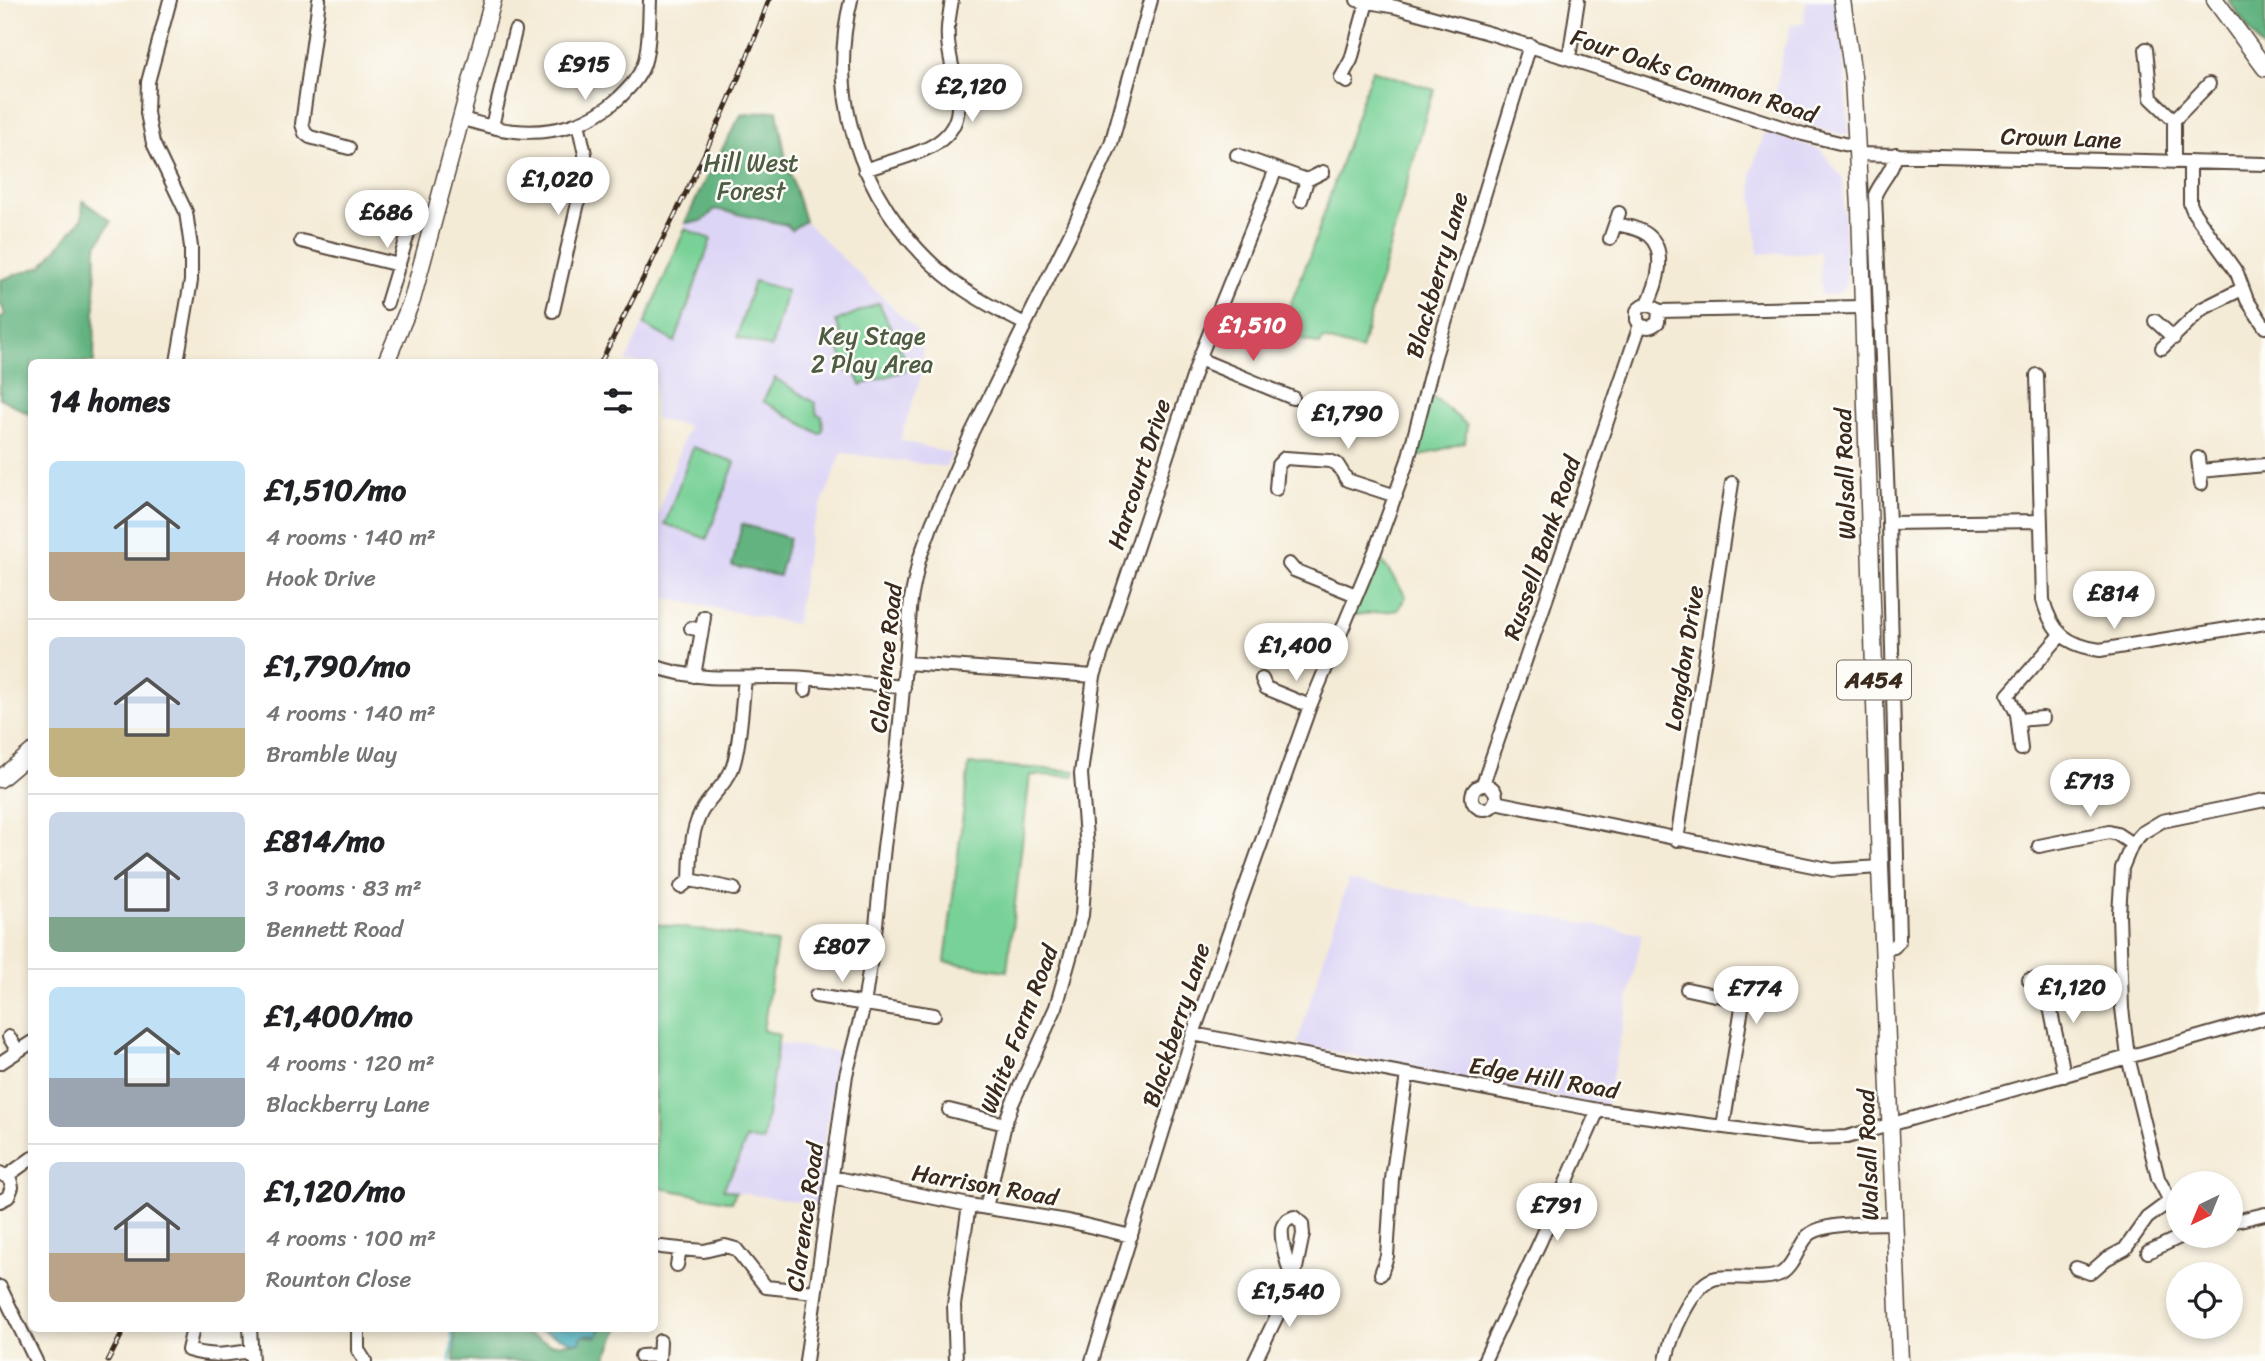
<!DOCTYPE html>
<meta charset="utf-8">
<style>
:root{--surface:#fff;--page:#f6f6f6;--text:#202124;--muted:#757577;--line:#e0e0e0;--accent:#d1495b}
body{margin:0;font-family:Sriracha,sans-serif;background:var(--page);color:var(--text);height:100vh;display:flex;flex-direction:column;font-size:26px;white-space:nowrap}
*{box-sizing:border-box;margin:0}
p{font-size:23px;color:var(--muted)}
.icon{flex:none;width:38px;height:38px;fill:none;stroke:currentColor;stroke-width:2;stroke-linecap:round;stroke-linejoin:round}
.map{position:relative;flex:1;overflow:hidden}
.panel{position:absolute;left:28px;top:359px;width:630px;height:973px;display:flex;flex-direction:column;background:var(--surface);border-radius:10px;box-shadow:0 4px 10px #0003}
.panel>*{flex:none}
.needle{width:46px;rotate:223deg}
.buttons{position:absolute;left:2166px;top:1171px;display:grid;gap:14px}
.buttons a{display:grid;place-items:center;width:77px;height:77px;border-radius:50%;background:var(--surface);box-shadow:0 4px 10px #0003;font-size:35px}
.price{position:absolute;translate:-50% -60px;padding:0 16px;border-radius:24px;background:#fff;color:#222;font-size:23px;line-height:46px;filter:drop-shadow(0 2px 4px #0008)}
.price::after{content:'';position:absolute;left:50%;top:42px;width:21px;height:16px;margin-left:-10px;background:inherit;clip-path:polygon(0 0,100% 0,50% 100%)}
.price.active{background:var(--accent);color:#fff}
ul{padding:0;list-style:none}
li{display:flex;align-items:center;gap:21px;height:175px;padding:0 21px}
li+li{border-top:2px solid var(--line)}
li span{display:grid;place-items:center;flex:none;width:196px;height:140px;border-radius:10px;color:#555}
li>.icon{margin-inline-start:auto}
span .icon{width:84px;height:84px;fill:#fffc;stroke-width:1}
li b{font-size:30px}
h2{display:flex;justify-content:space-between;align-items:center;height:84px;padding:0 21px;font-size:30px}
.map>svg:first-child{display:block}
</style>
<div class="map">
<svg width="2265" height="1361" viewBox="0 0 2265 1361">
<rect width="100%" height="100%" fill="#fdfcf7"/>
<filter id="ink" filterUnits="userSpaceOnUse"><feTurbulence type="fractalNoise" baseFrequency=".0143" numOctaves="2"/><feDisplacementMap in="SourceGraphic" scale="14" xChannelSelector="R" yChannelSelector="G"/><feConvolveMatrix kernelMatrix="1 2 1 2 8 2 1 2 1" color-interpolation-filters="sRGB"/></filter>
<filter id="wash" filterUnits="userSpaceOnUse"><feTurbulence type="fractalNoise" baseFrequency=".00686" numOctaves="4" result="noise"/><feDisplacementMap in="SourceGraphic" scale="28" xChannelSelector="R" yChannelSelector="G"/><feGaussianBlur stdDeviation="1.57" result="paint"/><feColorMatrix in="noise" values="0 0 0 0 0 0 0 0 0 0 0 0 0 0 0 0 0 1.4 0 .05"/><feComposite in="paint" operator="in"/></filter>
<g filter="url(#wash)">
<rect width="100%" height="100%" fill="#f4ebd6"/>
<path fill="#ddd5f6" d="M1807,0H1834L1844,56L1849,133L1847,135L1834,133L1772,113L1784,45L1787,43L1791,25L1805,22L1804,12Z
M777,110L786,160L805,221L922,336L923,370L900,440L952,454L946,467L842,453L810,534L796,624L655,596V522L688,426L655,419L654,362H626L685,229V223L707,176L741,115Z
M1765,131L1821,150L1843,179L1846,287L1839,293L1821,296L1820,252L1758,254L1751,173Z
M1348,880L1642,934L1606,1107L1297,1044Z
M777,1043L838,1052L823,1150L827,1152L819,1205L723,1190L738,1161L746,1139L763,1141Z"/>
<path fill="#78d197" stroke="#5a7e5a" stroke-width="2" d="M1372,70L1435,90L1429,104L1361,350L1323,339L1320,345L1296,338L1297,333L1281,328L1310,255Z
M685,229L711,239L675,342L644,325Z
M754,281L787,291L771,348L737,337Z
M879,303L910,369L861,385L855,371L848,373L839,348L845,345L836,321Z
M775,378L815,403L817,415L822,416L823,431L820,434L763,401Z
M1426,391L1467,425L1465,442L1408,460Z
M693,447L735,462L707,539L665,524Z
M1375,551L1406,596L1398,610L1347,616Z
M969,764L1075,771V776L1030,775L1007,971L945,962Z
M655,924L739,935L777,943L763,1030L779,1035L763,1141L746,1139L738,1161L723,1189L736,1192L732,1202L655,1187Z"/>
<path fill="#62b380" stroke="#4e6e4f" stroke-width="2" d="M2228,0H2265V52Z
M777,110L786,160L805,221L791,230L787,225L715,209L703,221L685,223L707,176L741,115Z
M83,201L111,221L96,247L94,362H32L31,415L0,398V319L5,314L0,302V280L42,266L82,219Z
M742,524L789,538L779,576L732,566Z
M451,1328H512L551,1344L580,1342L581,1336L597,1337L601,1328H619L605,1361H454L455,1335Z"/>
<path fill="#41afbe" stroke="#3e6c6e" stroke-width="2" d="M534,1328H601L597,1337L592,1335L582,1336L580,1342L576,1343Z"/>
<g fill="none" stroke-linecap="round" stroke-linejoin="round">
<path stroke="#41afbe" stroke-width="2.5" d="M450,1328L453,1340L450,1361"/>
</g>
</g>
<g filter="url(#ink)">
<g fill="none" stroke-linecap="round" stroke-linejoin="round">
<defs>
<path id="minor" d="M170,0L148,82L147,113L153,143L186,212L191,247V281L177,362
M319,0L302,124L305,133L310,137L349,148
M851,0C824,107 869,218 956,284C978,300 1001,312 1025,324
M1357,0L1396,7L1492,34L1803,134L1856,147
M2146,49L2151,98L2174,120
M1569,58L1578,0
M1347,82L1341,78L1351,60L1367,2
M462,119C479,123 497,130 515,131C552,135 591,124 619,98C629,88 639,78 644,64C650,44 649,21 650,0
M492,126L515,31
M1856,154L2265,164
M1237,155L1276,169
M2174,162V120L2209,84
M2190,162V203L2194,213L2237,273L2247,300L2265,327
M865,170C886,162 912,157 932,146C974,122 954,86 949,49C946,32 949,17 952,0
M1301,200L1307,180
M1616,224C1626,226 1639,228 1648,235C1668,251 1657,286 1647,305
M1610,239L1619,213
M301,241L399,265
M387,303L417,204
M553,311L584,177L585,154L578,123
M1659,311L1658,322C1651,328 1648,328 1640,325L1637,320V311C1644,302 1651,304 1659,311L1862,307
M2155,321L2174,338
M2162,348L2202,309L2242,289
M1199,359L1293,398
M2037,375L2043,600C2052,633 2067,645 2100,650L2265,623
M2198,458L2201,484
M2200,471L2265,465
M1276,489L1278,465L1285,458L1330,461L1337,464L1347,480L1396,496
M1889,523L2040,521
M1289,564L1294,570L1356,595
M691,628L702,630L704,617
M906,663L1094,676L1081,774L1087,850L1082,915L1056,1007L1012,1104L1005,1124L986,1208
M654,666C705,685 754,674 806,678
M694,676L702,630
M1094,676L1199,359L1276,169L1307,180L1323,172
M1262,679L1266,688L1310,706
M805,690L806,678L904,687
M2018,720L2043,718
M2021,749L2017,714L2008,695L2061,635
M1483,784L1640,325
M1472 797a12 12 0 1 1 24 0a12 12 0 1 1-24 0Z
M1495,802L1833,870L1880,867
M1677,840L1732,483
M2039,846L2109,832L2117,834L2132,844
M690,880C691,854 690,828 705,806C713,794 725,784 731,771C740,752 742,702 745,679
M681,887L690,880L734,889
M1884,948L1894,947L1899,941L1889,523L1875,195C1881,181 1894,169 1896,154
M2029,980L2056,978
M2046,980C2049,1012 2059,1043 2064,1076
M1687,989L1743,1001L1723,1127
M816,996L934,1015
M1193,1034L1598,1110L1805,1138L1847,1137L2265,1018
M9,1037L18,1051
M0,1063L32,1042
M949,1110L1005,1124
M0,1173L10,1179L12,1187L8,1197L0,1201
M7,1176L32,1158
M832,1177L969,1205L1068,1221L1131,1236
M2179,1209L2170,1201L2158,1178L2128,1057L2122,1008L2119,914L2122,868L2132,844L2142,833L2162,821L2265,800
M2231,1222L2265,1214
M661,1247L680,1249
M2148,1252L2182,1236
M677,1265L680,1249L704,1251L725,1246L736,1249L766,1287L815,1292
M2076,1268L2090,1273L2106,1259L2125,1249L2147,1218L2170,1201
M1381,1274L1387,1256L1392,1179L1407,1075
M0,1287L36,1361
M193,1328L188,1350C212,1357 225,1355 250,1351
M250,1328L252,1361
M358,1328V1350L365,1361
M641,1356L659,1355
M659,1361L660,1341
M806,1361L846,1075L864,1005L876,925L884,847L898,744L911,599L919,560L932,524L972,432L1073,228L1111,144L1151,0
M956,1361L954,1305L969,1205
M1092,1361L1193,1034L1310,706L1375,551L1408,460L1435,356L1530,45
M1255,1361L1293,1283L1303,1234L1302,1224L1294,1217C1289,1219 1284,1221 1282,1228C1280,1242 1289,1269 1293,1283
M1484,1361L1540,1242L1598,1110
M1666,1361C1670,1338 1692,1282 1717,1278C1734,1275 1767,1282 1782,1273C1793,1266 1798,1248 1806,1238C1818,1221 1873,1224 1894,1223"/>
<path id="major" d="M1842,0L1853,76L1860,208L1880,867L1900,1361
M2215,0L2265,68
M386,362L412,300L493,0
M0,779L32,752"/>
</defs>
<use href="#minor" stroke="#57473a" stroke-width="16"/>
<use href="#major" stroke="#57473a" stroke-width="19"/>
<use href="#minor" stroke="#fff" stroke-width="12"/>
<use href="#major" stroke="#fff" stroke-width="16"/>
<defs>
<path id="rail" d="M601,362C660,244 724,125 769,0
M108,1361L125,1328"/>
</defs>
<use href="#rail" stroke="#3b2a1e" stroke-width="5"/>
<use href="#rail" stroke="#fdfcf7" stroke-width="2.5" stroke-dasharray="8" stroke-linecap="butt"/>
</g>
</g>
<g text-anchor="middle" stroke-width="5" stroke-linejoin="round" paint-order="stroke">
<rect fill="#fdfcf7" stroke="#75695f" stroke-width="2" x="1837" y="660.5" width="74" height="39" rx="5"/>
<g font-size="23" font-weight="bold" fill="#3b2a1e">
<text x="1874" y="688">A454</text>
</g>
<g font-size="24" fill="#3b2a1e" stroke="#fdfcf7">
<text transform="translate(1694 76) rotate(18)" y="8">Four Oaks Common Road</text>
<text transform="translate(2061 138) rotate(2)" y="8">Crown Lane</text>
<text transform="translate(1437 275) rotate(-74)" y="8">Blackberry Lane</text>
<text transform="translate(1139 474) rotate(-72)" y="8">Harcourt Drive</text>
<text transform="translate(1845 474) rotate(-92)" y="8">Walsall Road</text>
<text transform="translate(1542 548) rotate(-71)" y="8">Russell Bank Road</text>
<text transform="translate(886 658) rotate(-84)" y="8">Clarence Road</text>
<text transform="translate(1684 658) rotate(-81)" y="8">Longdon Drive</text>
<text transform="translate(1176 1025) rotate(-72)" y="8">Blackberry Lane</text>
<text transform="translate(1019 1029) rotate(-69)" y="8">White Farm Road</text>
<text transform="translate(1544 1078) rotate(10)" y="8">Edge Hill Road</text>
<text transform="translate(1868 1155) rotate(-92)" y="8">Walsall Road</text>
<text transform="translate(985 1185) rotate(10)" y="8">Harrison Road</text>
<text transform="translate(805 1217) rotate(-82)" y="8">Clarence Road</text>
</g>
<g font-size="24" fill="#4d5c42" stroke="#fdfcf7">
<text x="751" y="171">Hill West<tspan x="751" dy="28">Forest</tspan></text>
<text x="872" y="344">Key Stage<tspan x="872" dy="28">2 Play Area</tspan></text>
</g>
</g>
</svg>
<div class="buttons">
<a><svg class="needle" viewBox="-14 -14 28 28"><path d="M0-13l5 13h-10z" fill="#e53935"/><path d="M0 13l5-13h-10z" fill="#757577"/></svg></a>
<a><svg class="icon" aria-label="locate" viewBox="0 0 24 24"><circle cx="12" cy="12" r="6"/><path d="M12 2v4M12 18v4M2 12h4M18 12h4"/></svg></a>
</div>
<b class="price" style="left:585px;top:102px">£915</b>
<b class="price" style="left:972px;top:124px">£2,120</b>
<b class="price" style="left:558px;top:217px">£1,020</b>
<b class="price" style="left:387px;top:250px">£686</b>
<b class="price active" style="left:1253px;top:363px">£1,510</b>
<b class="price" style="left:1348px;top:451px">£1,790</b>
<b class="price" style="left:2114px;top:631px">£814</b>
<b class="price" style="left:1296px;top:683px">£1,400</b>
<b class="price" style="left:2090px;top:819px">£713</b>
<b class="price" style="left:842px;top:984px">£807</b>
<b class="price" style="left:2073px;top:1025px">£1,120</b>
<b class="price" style="left:1756px;top:1026px">£774</b>
<b class="price" style="left:1557px;top:1243px">£791</b>
<b class="price" style="left:1289px;top:1329px">£1,540</b>
<section class="panel">
<h2>14 homes<svg class="icon" aria-label="filters" viewBox="0 0 24 24"><path d="M4 7h16M4 17h16"/><circle cx="9" cy="7" r="2"/><circle cx="15" cy="17" r="2"/></svg></h2>
<ul>
<li><span style="background:linear-gradient(#bfe0f5 65%,#b9a48a 0)"><svg class="icon" aria-label="home" viewBox="0 0 24 24"><path d="M3 11l9-7 9 7M6 9v11h12V9"/></svg></span><div><b>£1,510/mo</b><p>4 rooms · 140 m²</p><p>Hook Drive</p></div></li>
<li><span style="background:linear-gradient(#c9d6e8 65%,#c2b280 0)"><svg class="icon" aria-label="home" viewBox="0 0 24 24"><path d="M3 11l9-7 9 7M6 9v11h12V9"/></svg></span><div><b>£1,790/mo</b><p>4 rooms · 140 m²</p><p>Bramble Way</p></div></li>
<li><span style="background:linear-gradient(#c9d6e8 75%,#7fa58c 0)"><svg class="icon" aria-label="home" viewBox="0 0 24 24"><path d="M3 11l9-7 9 7M6 9v11h12V9"/></svg></span><div><b>£814/mo</b><p>3 rooms · 83 m²</p><p>Bennett Road</p></div></li>
<li><span style="background:linear-gradient(#bfe0f5 65%,#9aa5b1 0)"><svg class="icon" aria-label="home" viewBox="0 0 24 24"><path d="M3 11l9-7 9 7M6 9v11h12V9"/></svg></span><div><b>£1,400/mo</b><p>4 rooms · 120 m²</p><p>Blackberry Lane</p></div></li>
<li><span style="background:linear-gradient(#c9d6e8 65%,#b9a48a 0)"><svg class="icon" aria-label="home" viewBox="0 0 24 24"><path d="M3 11l9-7 9 7M6 9v11h12V9"/></svg></span><div><b>£1,120/mo</b><p>4 rooms · 100 m²</p><p>Rounton Close</p></div></li>
</ul>
</section>
</div>
